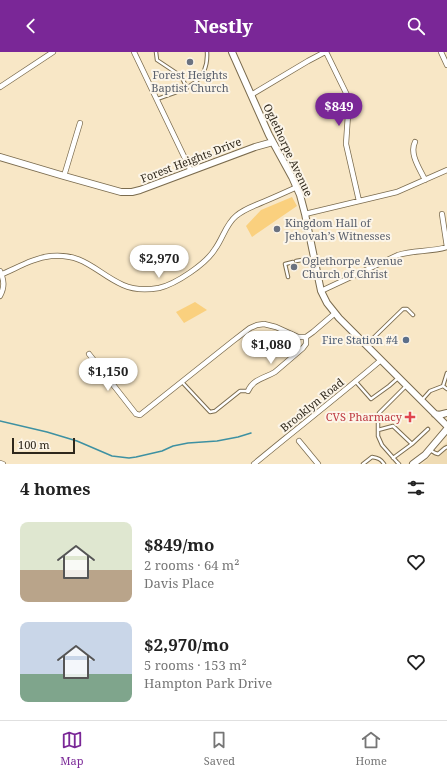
<!DOCTYPE html>
<meta charset="utf-8">
<style>
:root{--surface:#fff;--page:#f2f2f2;--text:#222;--muted:#767676;--line:#e0e0e0;--accent:#7a2797}
body{margin:0;font-family:"Noto Serif",serif;background:var(--page);color:var(--text);height:100vh;display:flex;flex-direction:column;font-size:15px;white-space:nowrap}
*{box-sizing:border-box;margin:0}
p{font-size:13px;color:var(--muted)}
.icon{flex:none;width:22px;height:22px;fill:none;stroke:currentColor;stroke-width:2;stroke-linecap:round;stroke-linejoin:round}
.map{position:relative;height:412px;overflow:hidden}
.panel{display:flex;flex-direction:column;background:var(--surface);flex:1}
.panel>*{flex:none}
.scale{position:absolute;left:12px;bottom:10px;width:63px;box-sizing:border-box;padding-left:4px;border:2px solid #2e271b;border-top:0;font-size:11px;line-height:14px;white-space:nowrap;color:#2e271b;-webkit-text-stroke:3px #fcf5e8;paint-order:stroke}
.price{position:absolute;translate:-50% -34px;padding:0 9px;border-radius:14px;background:#fff;color:#222;font-size:13px;line-height:26px;filter:drop-shadow(0 1px 2px #0008)}
.price::after{content:'';position:absolute;left:50%;top:24px;width:12px;height:9px;margin-left:-6px;background:inherit;clip-path:polygon(0 0,100% 0,50% 100%)}
.price.on{background:var(--accent);color:#fff}
ul{padding:0;list-style:none}
li{display:flex;align-items:center;gap:12px;height:100px;padding:0 20px}
li span{display:grid;place-items:center;flex:none;width:112px;height:80px;border-radius:8px;color:#555}
li>.icon{margin-inline-start:auto}
span .icon{width:48px;height:48px;fill:#fffc;stroke-width:1}
li b{font-size:17px}
h2{display:flex;justify-content:space-between;align-items:center;height:48px;padding:0 20px;font-size:17px}
header{display:flex;justify-content:space-between;align-items:center;height:52px;padding:0 20px;background:var(--accent);color:#fff;font-size:18px;font-weight:800}
.tabs{display:flex;justify-content:space-around;align-items:center;height:56px;border-top:1px solid var(--line);background:var(--surface);font-size:11px;color:var(--muted)}
.tabs a{display:grid;justify-items:center;gap:2px}
.tabs .on{color:var(--accent)}
.map>svg:first-child{display:block}
</style>
<header><svg class="icon" aria-label="back" viewBox="0 0 24 24"><path d="M15 5l-7 7 7 7"/></svg>Nestly<svg class="icon" aria-label="search" viewBox="0 0 24 24"><circle cx="10" cy="10" r="6"/><path d="M15 15l6 6"/></svg></header>
<div class="map">
<svg width="447" height="412" viewBox="0 0 447 412">
<rect width="100%" height="100%" fill="#f8e7c6"/>
<path fill="#efdbb3" d="M447,390V412H422Z"/>
<path fill="#fad07e" d="M292,145L297,154L252,185L246,174L261,158Z
M195,250L207,258L184,271L176,260Z"/>
<g fill="none" stroke-linecap="round" stroke-linejoin="round">
<path stroke="#3e91a2" stroke-width="1.5" d="M0,369L47,380L77,389L112,404L129,406L136,405L162,399L173,394L188,391L217,389L238,385L251,381"/>
<defs>
<path id="lane" d="M156,0L157,8L181,24L187,36
M157,47C182,38 209,33 207,0
M296,209L314,206
M288,225L285,212L293,210
M366,293L403,257H407L413,263
M182,330L210,360L215,359L240,339H247
M356,330L371,347L389,334L398,326
M443,334L447,321
M422,348L430,339L443,334L447,337
M378,378L393,374L412,392
M430,398L435,401L438,402L445,396L447,395
M393,406L412,392L428,377
M363,412L372,405C378,406 381,407 384,412
M399,412L397,410L382,393L378,384V365L379,361L406,334"/>
<path id="street" d="M134,0L191,119
M326,0L348,45L349,48L346,92L359,149
M441,0L447,13
M0,35L53,0
M251,43L308,9L325,0
M415,90C409,102 420,117 425,128
M64,124L80,71
M305,162L397,140L447,118
M442,162L447,195
M0,219C4,228 5,235 0,244
M0,223C17,216 33,206 51,204C85,201 96,221 123,233C134,238 147,238 159,236C176,232 206,212 215,197C223,186 226,172 236,164C244,157 254,154 263,150C275,145 286,140 297,135
M321,239L398,203C414,198 431,200 447,195
M89,302L136,362L140,363L233,289L250,276L257,273L264,272L276,275L298,285H306L313,280L334,262
M248,339C253,327 265,326 275,320L303,296L306,292V285
M299,389L318,412
M0,411L3,412
M254,412C296,377 339,344 381,308"/>
<path id="secondary" d="M232,0L269,83L292,125L300,143L305,162L321,239L327,251L339,266L447,374
M0,105L64,124L121,140H132L140,138L255,95L273,90
M435,362L439,363L447,361
M413,412L425,403L447,377"/>
</defs>
<use href="#lane" stroke="#7b6c4f" stroke-width="4.5"/>
<use href="#street" stroke="#7b6c4f" stroke-width="6"/>
<use href="#secondary" stroke="#7b6c4f" stroke-width="8"/>
<use href="#lane" stroke="#fff" stroke-width="2.5"/>
<use href="#street" stroke="#fff" stroke-width="4.5"/>
<use href="#secondary" stroke="#fff" stroke-width="6"/>
</g>
<g fill="#6b7280" stroke="#fcf5e8" stroke-width="1.5">
<circle cx="190" cy="10" r="4"/>
<circle cx="277" cy="177" r="4"/>
<circle cx="294" cy="215" r="4"/>
</g>
<circle fill="#5c6f8a" stroke="#fcf5e8" stroke-width="1.5" cx="406" cy="288" r="4"/>
<path fill="#e0444e" stroke="#fcf5e8" stroke-width="1.5" d="M408 359h4v4h4v4h-4v4h-4v-4h-4v-4h4z"/>
<g text-anchor="middle" stroke-width="4" stroke-linejoin="round" paint-order="stroke">
<g font-size="11" fill="#5b616d" stroke="#fcf5e8" text-anchor="start">
<text x="190" y="27" text-anchor="middle">Forest Heights<tspan x="190" dy="13">Baptist Church</tspan></text>
<text x="285" y="175">Kingdom Hall of<tspan x="285" dy="13">Jehovah’s Witnesses</tspan></text>
<text x="302" y="213">Oglethorpe Avenue<tspan x="302" dy="13">Church of Christ</tspan></text>
</g>
<g font-size="11" fill="#2e271b" stroke="#fcf5e8">
<text transform="translate(288 98) rotate(65)" y="4">Oglethorpe Avenue</text>
<text transform="translate(191 108) rotate(-21)" y="4">Forest Heights Drive</text>
<text transform="translate(312 353) rotate(-39)" y="4">Brooklyn Road</text>
</g>
<g font-size="11" fill="#4e5e75" stroke="#fcf5e8" text-anchor="end">
<text x="398" y="292">Fire Station #4</text>
</g>
<g font-size="11" fill="#be3a42" stroke="#fcf5e8" text-anchor="end">
<text x="402" y="369">CVS Pharmacy</text>
</g>
</g>
</svg>
<div class="scale">100 m</div>
<b class="price on" style="left:339px;top:75px">$849</b>
<b class="price" style="left:159px;top:227px">$2,970</b>
<b class="price" style="left:271px;top:313px">$1,080</b>
<b class="price" style="left:108px;top:340px">$1,150</b>
</div>
<section class="panel">
<h2>4 homes<svg class="icon" aria-label="filters" viewBox="0 0 24 24"><path d="M4 7h16M4 17h16"/><circle cx="9" cy="7" r="2"/><circle cx="15" cy="17" r="2"/></svg></h2>
<ul>
<li><span style="background:linear-gradient(#dfe7d0 60%,#b9a48a 0)"><svg class="icon" aria-label="home" viewBox="0 0 24 24"><path d="M3 11l9-7 9 7M6 9v11h12V9"/></svg></span><div><b>$849/mo</b><p>2 rooms · 64 m²</p><p>Davis Place</p></div><svg class="icon" aria-label="heart" viewBox="0 0 24 24"><path d="M12 20l-8-8c-3-5 5-10 8-4 3-6 11-1 8 4z"/></svg></li>
<li><span style="background:linear-gradient(#c9d6e8 65%,#7fa58c 0)"><svg class="icon" aria-label="home" viewBox="0 0 24 24"><path d="M3 11l9-7 9 7M6 9v11h12V9"/></svg></span><div><b>$2,970/mo</b><p>5 rooms · 153 m²</p><p>Hampton Park Drive</p></div><svg class="icon" aria-label="heart" viewBox="0 0 24 24"><path d="M12 20l-8-8c-3-5 5-10 8-4 3-6 11-1 8 4z"/></svg></li>
</ul>
</section>
<nav class="tabs">
<a class="on"><svg class="icon" aria-label="map" viewBox="0 0 24 24"><path d="M3 6l6-2 6 2 6-2v14l-6 2-6-2-6 2zM9 4v14M15 6v14"/></svg>Map</a>
<a><svg class="icon" aria-label="saved" viewBox="0 0 24 24"><path d="M7 4h10v16l-5-4-5 4z"/></svg>Saved</a>
<a><svg class="icon" aria-label="home" viewBox="0 0 24 24"><path d="M3 11l9-7 9 7M6 9v11h12V9"/></svg>Home</a>
</nav>
